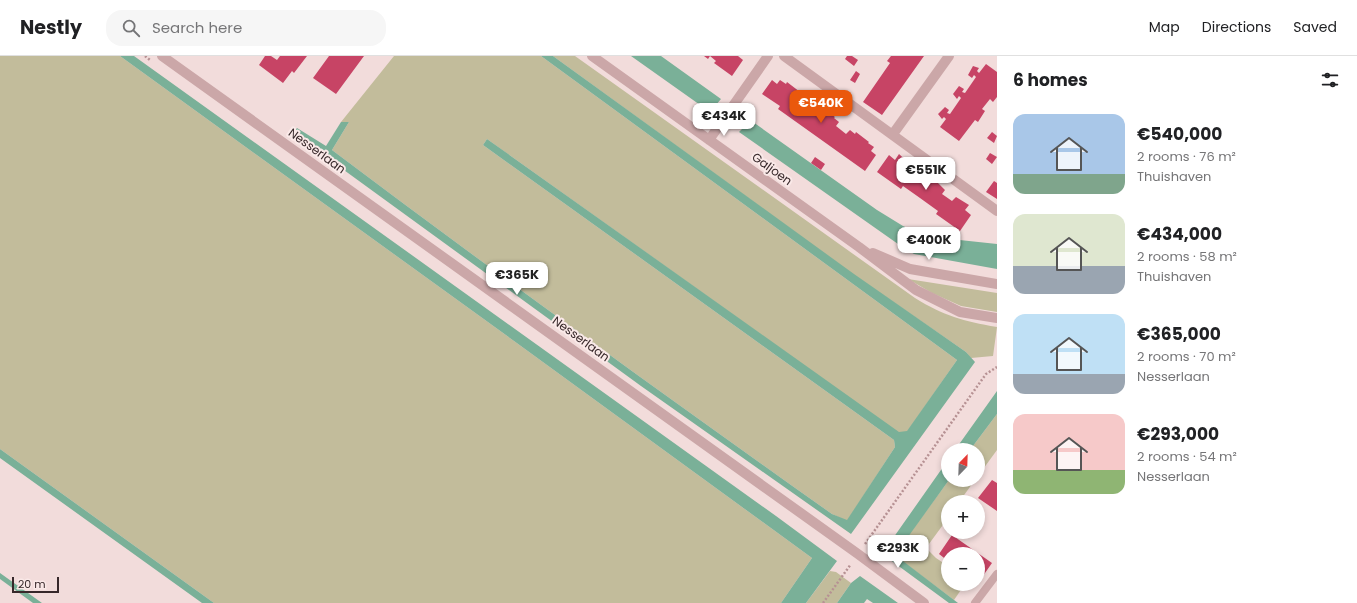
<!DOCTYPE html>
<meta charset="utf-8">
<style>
:root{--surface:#fff;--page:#f6f6f6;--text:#202124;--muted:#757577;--line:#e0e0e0;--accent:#ea580c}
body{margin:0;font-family:Poppins,sans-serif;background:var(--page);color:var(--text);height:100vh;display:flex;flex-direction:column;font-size:15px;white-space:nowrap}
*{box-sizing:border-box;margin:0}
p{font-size:13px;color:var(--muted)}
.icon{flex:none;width:22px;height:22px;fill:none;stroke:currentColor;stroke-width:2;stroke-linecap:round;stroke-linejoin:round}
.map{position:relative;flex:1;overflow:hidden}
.sheet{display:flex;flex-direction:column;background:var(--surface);width:360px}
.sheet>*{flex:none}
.needle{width:26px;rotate:23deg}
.controls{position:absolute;left:941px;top:387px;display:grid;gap:8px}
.controls a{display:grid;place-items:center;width:44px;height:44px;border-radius:50%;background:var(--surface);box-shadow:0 2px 6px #0003;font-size:20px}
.scale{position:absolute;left:12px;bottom:10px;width:47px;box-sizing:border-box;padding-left:4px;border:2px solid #37282a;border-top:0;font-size:11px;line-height:14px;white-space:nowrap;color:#37282a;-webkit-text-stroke:3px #fae9e8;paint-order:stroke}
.price{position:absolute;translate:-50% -34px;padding:0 9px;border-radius:8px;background:#fff;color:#222;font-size:13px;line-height:26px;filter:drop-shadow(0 1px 2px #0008)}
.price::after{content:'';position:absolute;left:50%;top:24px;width:12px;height:9px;margin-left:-6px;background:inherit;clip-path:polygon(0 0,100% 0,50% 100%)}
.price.selected{background:var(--accent);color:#fff}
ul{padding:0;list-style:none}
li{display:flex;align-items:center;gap:12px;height:100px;padding:0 16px}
li span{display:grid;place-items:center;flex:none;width:112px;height:80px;border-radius:12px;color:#555}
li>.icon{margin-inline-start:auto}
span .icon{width:48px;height:48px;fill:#fffc;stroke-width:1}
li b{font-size:17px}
h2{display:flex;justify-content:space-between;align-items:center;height:48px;padding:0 16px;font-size:17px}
header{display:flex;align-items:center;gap:24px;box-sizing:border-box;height:56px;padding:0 20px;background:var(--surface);border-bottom:1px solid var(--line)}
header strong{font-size:19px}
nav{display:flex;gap:22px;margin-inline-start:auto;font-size:14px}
.search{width:280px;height:36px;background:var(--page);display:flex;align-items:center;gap:10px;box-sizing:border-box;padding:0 14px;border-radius:16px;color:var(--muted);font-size:15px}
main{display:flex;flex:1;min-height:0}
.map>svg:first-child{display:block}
</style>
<header>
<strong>Nestly</strong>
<div class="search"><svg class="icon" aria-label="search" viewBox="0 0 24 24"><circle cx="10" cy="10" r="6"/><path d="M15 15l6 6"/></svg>Search here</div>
<nav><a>Map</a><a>Directions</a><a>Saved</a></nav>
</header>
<main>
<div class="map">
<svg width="997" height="547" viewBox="0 0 997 547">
<rect width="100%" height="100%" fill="#f2dcdb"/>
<path fill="#c2bc9b" d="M0,0H120L514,285L812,502L781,547H214L0,393Z
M394,0H541L957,304L907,376L899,377L487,83L483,89L894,384L895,391L847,465L832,458C664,339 497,218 332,94L349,66H341Z
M553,0H575L915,242C944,260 963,265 997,271L993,300L971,302L966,296L854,219Z
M908,223L997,237V256L961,250L932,237Z
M997,358V394L978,420V394H970Z
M949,424H975L959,446H948V462L926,492L936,502L948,510V528H965L954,544L894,499Z
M830,515L836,516L851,527L837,547H806Z"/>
<path fill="#7ab098" d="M120,0H134L776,460L837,505L806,547H781L812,502L514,285Z
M541,0H553L854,218L966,296L975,306L851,478L641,330L293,77L297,72L326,90L341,66H349L332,94C497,218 664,339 832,458L847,464L895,391L894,384L483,89L487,83L899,376L907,375L957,304Z
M631,0H661L721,43L710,56Z
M753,66L877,154L903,170L919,177L941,182L997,188V213L914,198L898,188L739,76L747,68Z
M997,335V358L970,394H955Z
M0,393L214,547H202L0,402Z
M948,404L949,424L895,499L958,547H949L885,500L884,495Z
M0,517L42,547H33L0,523Z
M860,520L898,547H873L867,543L864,547H837L851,527Z"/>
<path fill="#c74465" d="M265,0H271L277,4L280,0H307L294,17L292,15L283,27L259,9Z
M329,0H364L336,38L313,22Z
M704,0H738L743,4L732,20L714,7L716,5L710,0L708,3Z
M847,0H852L858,4L854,10L845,3Z
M891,0H924L882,59L863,46L890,7L887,5Z
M986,8L997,16V41L993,46L990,43L982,53L985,55L978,66L975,64L959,85L940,71L946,63L944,61L942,63L938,58L945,51L949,54L947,57L950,58L961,42L959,40L957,43L953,38L959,30L964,33L962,36L965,37L976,21L974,19L972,22L968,19L973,10L979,12L977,15L979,17Z
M856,15L860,18L855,27L850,24Z
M772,24L777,28L780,24L786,28L787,26L800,36L799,38L805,41L801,46L812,53L815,49L820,53L821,51L835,61L834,62L839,66L836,70L846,78L850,74L855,78L856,76L869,86L868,87L874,91L871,95L876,99L865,115L778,53L780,50L762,38Z
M992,76L997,80L994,87L987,82Z
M990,97L997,101L992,108L986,103Z
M899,98L911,109L907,113L918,120L921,116L934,123L945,134L942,138L952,145L956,141L969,149L965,154L971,159L960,175L936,158L938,155L920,142L903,130L901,133L877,116L889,99L895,104Z
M815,101L825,108L821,114L811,107Z
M994,125L997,127V143L986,136Z
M992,424L997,427V455L978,442Z
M952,479L992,507L978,527V498H948V505L939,498Z"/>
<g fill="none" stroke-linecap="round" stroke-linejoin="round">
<path stroke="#b69193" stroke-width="2.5" stroke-dasharray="2 2" stroke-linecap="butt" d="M145,0L150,4
M865,488L986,318L997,311
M823,547L851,508"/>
<path stroke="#cba7a8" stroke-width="8" d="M975,547L997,518"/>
<path stroke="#cba7a8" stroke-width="10" d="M162,0L858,498L924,547
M592,0L859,191L916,234L960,256L997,262
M784,0L997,155
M893,78L949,0
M709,84L768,0
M873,197L910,213L997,228"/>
</g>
<g text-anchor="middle" stroke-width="4" stroke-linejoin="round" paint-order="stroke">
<g font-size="12" fill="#37282a" stroke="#fae9e8">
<text transform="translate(317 95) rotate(36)" y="4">Nesserlaan</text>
<text transform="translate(772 113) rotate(36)" y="4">Galjoen</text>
<text transform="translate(581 283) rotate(36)" y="4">Nesserlaan</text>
</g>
</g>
</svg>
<div class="controls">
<a><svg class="needle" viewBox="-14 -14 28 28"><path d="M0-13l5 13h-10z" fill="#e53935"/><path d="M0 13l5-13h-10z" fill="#757577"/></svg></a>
<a>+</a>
<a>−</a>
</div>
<div class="scale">20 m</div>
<b class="price selected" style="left:821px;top:68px">€540K</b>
<b class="price" style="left:724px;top:81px">€434K</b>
<b class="price" style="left:926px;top:135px">€551K</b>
<b class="price" style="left:929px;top:205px">€400K</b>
<b class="price" style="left:517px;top:240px">€365K</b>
<b class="price" style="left:898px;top:513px">€293K</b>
</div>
<section class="sheet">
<h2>6 homes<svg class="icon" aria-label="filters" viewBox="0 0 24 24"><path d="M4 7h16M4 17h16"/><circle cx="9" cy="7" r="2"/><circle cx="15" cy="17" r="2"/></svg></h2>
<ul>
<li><span style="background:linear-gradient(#a9c7e8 75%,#7fa58c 0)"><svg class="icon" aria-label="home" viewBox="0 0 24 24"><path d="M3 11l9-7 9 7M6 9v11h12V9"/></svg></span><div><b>€540,000</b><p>2 rooms · 76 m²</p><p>Thuishaven</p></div></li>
<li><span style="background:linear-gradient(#dfe7d0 65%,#9aa5b1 0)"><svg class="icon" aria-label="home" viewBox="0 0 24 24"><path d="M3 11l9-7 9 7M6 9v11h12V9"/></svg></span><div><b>€434,000</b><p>2 rooms · 58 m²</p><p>Thuishaven</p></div></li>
<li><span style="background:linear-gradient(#bfe0f5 75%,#9aa5b1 0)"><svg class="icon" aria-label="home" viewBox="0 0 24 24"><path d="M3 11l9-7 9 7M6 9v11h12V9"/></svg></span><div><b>€365,000</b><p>2 rooms · 70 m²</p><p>Nesserlaan</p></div></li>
<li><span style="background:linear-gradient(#f6c9c9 70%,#8fb573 0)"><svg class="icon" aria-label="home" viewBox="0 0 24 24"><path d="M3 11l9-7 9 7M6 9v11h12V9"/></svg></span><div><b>€293,000</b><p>2 rooms · 54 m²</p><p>Nesserlaan</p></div></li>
</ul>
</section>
</main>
